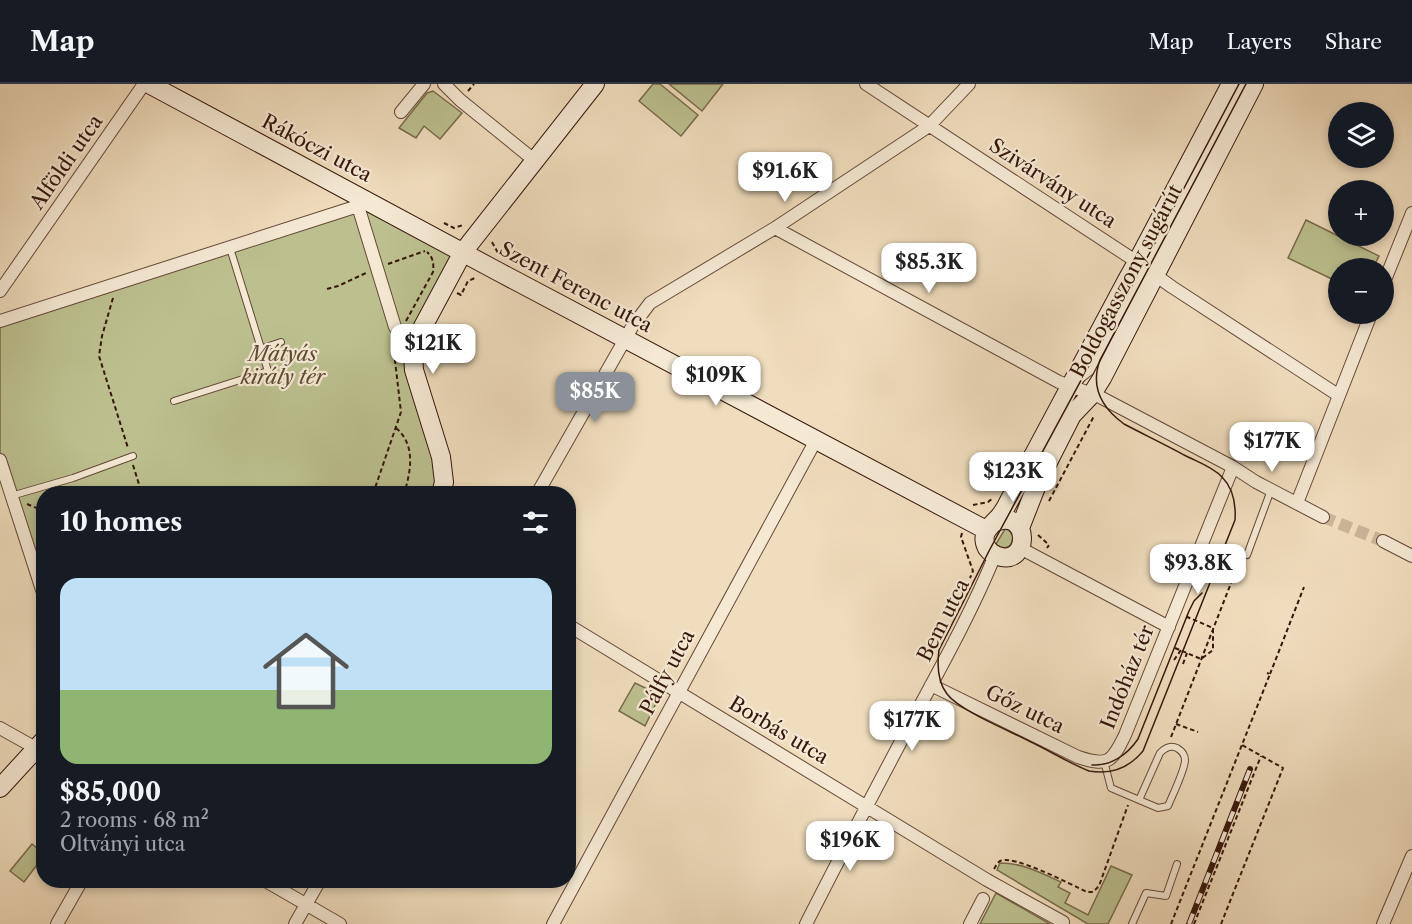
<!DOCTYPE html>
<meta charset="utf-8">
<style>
:root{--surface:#171b24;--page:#20242c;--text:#f1f3f6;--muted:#9ea1a6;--line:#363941;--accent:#8c9099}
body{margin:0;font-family:"Libre Caslon Text",serif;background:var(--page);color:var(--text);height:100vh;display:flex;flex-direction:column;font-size:22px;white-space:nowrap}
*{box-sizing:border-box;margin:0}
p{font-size:20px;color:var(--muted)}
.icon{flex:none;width:33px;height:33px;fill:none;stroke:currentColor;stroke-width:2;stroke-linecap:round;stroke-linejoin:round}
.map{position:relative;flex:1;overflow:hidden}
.sheet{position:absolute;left:36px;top:402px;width:540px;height:402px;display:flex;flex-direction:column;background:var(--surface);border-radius:24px;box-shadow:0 3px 9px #0003}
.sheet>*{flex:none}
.fabs{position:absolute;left:1328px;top:18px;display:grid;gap:12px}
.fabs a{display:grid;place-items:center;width:66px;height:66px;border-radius:50%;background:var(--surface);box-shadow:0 3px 9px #0003;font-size:30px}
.price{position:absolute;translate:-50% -51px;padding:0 14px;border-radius:12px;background:#fff;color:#222;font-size:20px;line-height:39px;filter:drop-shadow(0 2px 3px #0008)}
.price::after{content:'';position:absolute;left:50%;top:36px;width:18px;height:14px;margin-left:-9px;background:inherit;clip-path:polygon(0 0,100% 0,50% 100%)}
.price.current{background:var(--accent);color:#fff}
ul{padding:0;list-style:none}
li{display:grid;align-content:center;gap:12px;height:318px;padding:0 24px}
li span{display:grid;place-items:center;height:186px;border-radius:18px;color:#555}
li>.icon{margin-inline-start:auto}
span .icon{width:108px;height:108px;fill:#fffc;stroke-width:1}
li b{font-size:26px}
h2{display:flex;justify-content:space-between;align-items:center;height:72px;padding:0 24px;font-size:26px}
header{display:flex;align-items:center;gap:36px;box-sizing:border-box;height:84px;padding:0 30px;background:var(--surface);border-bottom:2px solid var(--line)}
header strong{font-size:28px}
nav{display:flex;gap:33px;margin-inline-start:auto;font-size:21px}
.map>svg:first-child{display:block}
</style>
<header>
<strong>Map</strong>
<nav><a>Map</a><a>Layers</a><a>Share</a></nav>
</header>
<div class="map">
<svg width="1412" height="840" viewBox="0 0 1412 840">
<rect width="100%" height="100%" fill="#f0ddbd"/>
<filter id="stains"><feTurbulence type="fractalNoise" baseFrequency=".00333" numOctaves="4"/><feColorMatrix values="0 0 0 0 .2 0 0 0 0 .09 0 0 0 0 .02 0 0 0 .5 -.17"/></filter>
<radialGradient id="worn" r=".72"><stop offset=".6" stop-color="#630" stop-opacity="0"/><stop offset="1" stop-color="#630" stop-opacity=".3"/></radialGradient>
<path fill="#bcc08f" stroke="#786b4c" stroke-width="1.5" d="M653,0H660L698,31L681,52L639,17Z
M669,0H723L702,27Z
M433,7L462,29L440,55L424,42L416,54L399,44L427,9Z
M358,122L463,168L415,260L441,409L44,410L43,512L0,376V237Z
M1306,136L1379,172L1373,184H1338V198L1288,174Z
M1005,445L1009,446L1013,452C1012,459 1011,464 1002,464L996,460Z
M635,599L660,611L645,642L619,627Z
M32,760L43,769V773L24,798L10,787Z
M1000,779C1023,779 1041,789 1061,798L1058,803L1070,809L1065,819L1088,831L1111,782L1132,791L1108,840H1088L997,786Z
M996,809L1050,840H980Z"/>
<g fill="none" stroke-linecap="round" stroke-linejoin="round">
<path stroke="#cbb599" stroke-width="12" stroke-dasharray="12 6" stroke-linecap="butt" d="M1323,433L1383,457"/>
<defs>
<path id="lane" d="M260,265L281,258
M1080,296L1090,288L1242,0
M174,317L268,287L230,164
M11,412L73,394L133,372
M1247,471L1271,406
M1104,677L1111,704L1158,724L1168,722C1172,712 1185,686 1185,676C1185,671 1182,667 1177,664C1171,661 1165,664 1160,669L1139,716
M1132,840L1146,809L1166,812L1177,780"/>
<path id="street" d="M444,0L460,16L534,76
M866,0L1137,178L1172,203L1338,311
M401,28L424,0
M358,122L395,243
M775,144L1059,298L1100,313L1233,383L1256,398L1323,433
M1383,201L1412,129
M0,207L144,0
M0,237L358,122L363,114
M0,376L44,512
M537,410L632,243L650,219L775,144L929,42L969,0
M1297,419L1371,230
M1383,457L1412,472
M1020,464L1169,543
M568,541L987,796L1063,838
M931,601L1078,673C1108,683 1112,678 1125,651L1233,383
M0,644L41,667
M264,796L340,840
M57,840L82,796
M295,840L320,796
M553,840L816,356
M806,840C839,775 873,710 907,646C937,590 971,530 995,471
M970,840L983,815
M1383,840L1412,772"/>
<path id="secondary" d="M149,0L499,188L986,446
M441,410L444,398L441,373L414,286L413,271L419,250L463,168L595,0
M995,438C1031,424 1030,483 998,472C993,471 990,468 987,464C978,447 995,440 1002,429C1005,425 1007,421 1009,417L1127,196L1137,178L1231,0
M1020,444L1038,398L1072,331L1092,310L1102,294L1254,0
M0,704L44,656"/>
</defs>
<use href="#lane" stroke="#644837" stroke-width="8"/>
<use href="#street" stroke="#644837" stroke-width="14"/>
<use href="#secondary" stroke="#35160a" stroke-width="20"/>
<path stroke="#35160a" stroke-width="2" stroke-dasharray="4.5 3" stroke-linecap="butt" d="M468,7L474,0
M444,139L454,144L463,141
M492,158L498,169
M388,180L425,167
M327,205L338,202L366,189
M457,209L461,211L468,197L475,194
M113,214L102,252L99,272L128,364
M406,237L433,188C434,180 433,173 427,168
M396,344C416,361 411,387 404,410
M133,381L142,410
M373,410L401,328L394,268L398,256
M1049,417L1094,332
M27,420L44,427
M973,421L988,418L993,414
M962,449L961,453L973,487L970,494
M1038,451L1049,461L1047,464
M1175,564L1201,575L1213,566V544L1185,532
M1174,576L1181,566
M1183,580L1187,569
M1270,590L1304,503
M1176,640L1198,648
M1171,653L1240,476
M994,785C996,782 997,779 1000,777C1013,770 1072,801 1087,808H1093L1099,802L1128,721
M1171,840L1270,590L1267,589
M1194,840L1261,672
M1221,840L1283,684L1242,661"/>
<use href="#lane" stroke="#f5e9d4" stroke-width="6"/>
<use href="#street" stroke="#f5e9d4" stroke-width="12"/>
<use href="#secondary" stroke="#f5e9d4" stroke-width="18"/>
<path stroke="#35160a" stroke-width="1.5" d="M1239,0L1155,159L989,467L939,566C937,581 937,597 947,610C960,627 1010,647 1031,658C1050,667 1069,679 1089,687C1111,691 1129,684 1143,667L1235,436C1236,420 1234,405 1222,393C1213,383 1198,378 1186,372C1166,361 1145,351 1124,340C1102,324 1090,303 1100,276L1246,0
M1092,681C1111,682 1127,671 1138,655L1189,527L1194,517L1202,509"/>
<defs>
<path id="rail" d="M1189,840L1250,685"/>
</defs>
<use href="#rail" stroke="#35160a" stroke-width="6"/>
<use href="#rail" stroke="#f5e9d4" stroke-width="4" stroke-dasharray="11" stroke-linecap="butt"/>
</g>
<g text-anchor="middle" stroke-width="4.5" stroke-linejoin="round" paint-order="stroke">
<g font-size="20" fill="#35160a" stroke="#f5e9d4">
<text transform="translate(317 64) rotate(28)" y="7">Rákóczi utca</text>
<text transform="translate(66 78) rotate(-55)" y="7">Alföldi utca</text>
<text transform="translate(1053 99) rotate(33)" y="7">Szivárvány utca</text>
<text transform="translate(1126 197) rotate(-62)" y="7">Boldogasszony sugárút</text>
<text transform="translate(576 203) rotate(28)" y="7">Szent Ferenc utca</text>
<text transform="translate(943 536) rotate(-63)" y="7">Bem utca</text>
<text transform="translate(667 588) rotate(-62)" y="7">Pálfy utca</text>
<text transform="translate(1127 593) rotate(-68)" y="7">Indóház tér</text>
<text transform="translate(1025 625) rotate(26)" y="7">Gőz utca</text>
<text transform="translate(779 646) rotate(31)" y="7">Borbás utca</text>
</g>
<g font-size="20" font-style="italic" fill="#5e4932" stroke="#f5e9d4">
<text x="283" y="277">Mátyás<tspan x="283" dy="23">király tér</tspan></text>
</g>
</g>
<rect width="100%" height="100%" filter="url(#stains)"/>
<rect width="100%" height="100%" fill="url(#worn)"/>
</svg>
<div class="fabs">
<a><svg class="icon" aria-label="layers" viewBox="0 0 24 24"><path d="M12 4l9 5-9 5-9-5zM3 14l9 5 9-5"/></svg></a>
<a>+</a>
<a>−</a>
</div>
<b class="price" style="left:785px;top:119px">$91.6K</b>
<b class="price" style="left:929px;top:210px">$85.3K</b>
<b class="price" style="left:433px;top:291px">$121K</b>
<b class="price" style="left:716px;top:323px">$109K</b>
<b class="price current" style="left:595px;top:339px">$85K</b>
<b class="price" style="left:1272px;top:389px">$177K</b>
<b class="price" style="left:1013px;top:419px">$123K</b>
<b class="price" style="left:1198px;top:511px">$93.8K</b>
<b class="price" style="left:912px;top:668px">$177K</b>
<b class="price" style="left:850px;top:788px">$196K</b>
<section class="sheet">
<h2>10 homes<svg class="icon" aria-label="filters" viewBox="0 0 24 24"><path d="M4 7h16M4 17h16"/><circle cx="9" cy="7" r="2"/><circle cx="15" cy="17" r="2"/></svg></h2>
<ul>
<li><span style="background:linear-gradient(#bfe0f5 60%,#8fb573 0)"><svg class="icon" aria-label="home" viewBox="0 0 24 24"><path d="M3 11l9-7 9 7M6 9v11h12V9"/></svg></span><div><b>$85,000</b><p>2 rooms · 68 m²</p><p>Oltványi utca</p></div></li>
</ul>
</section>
</div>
